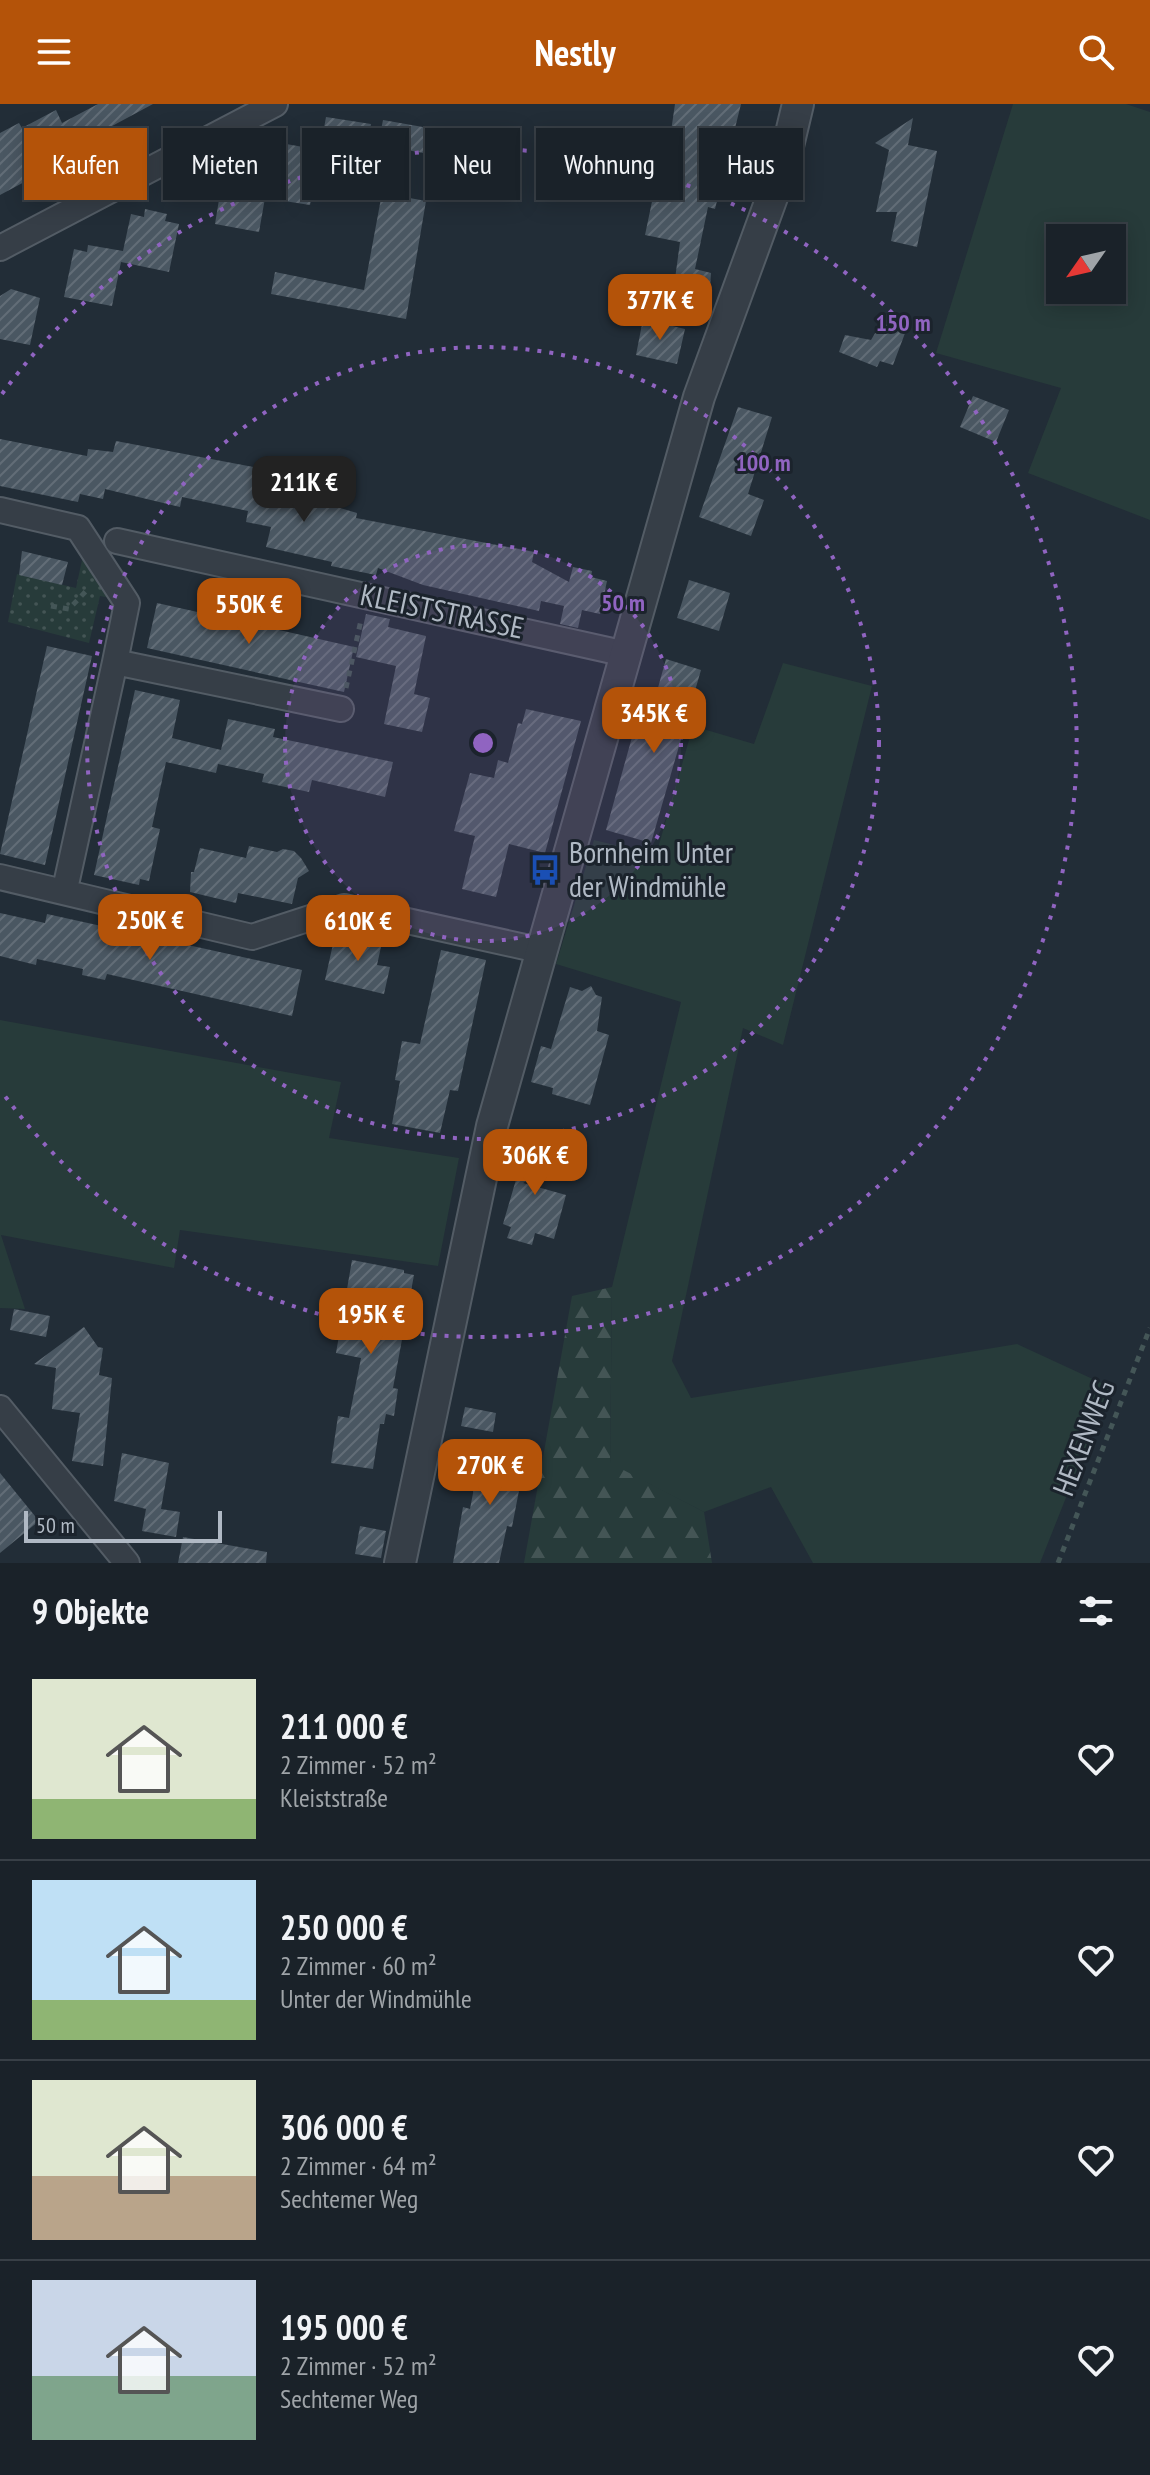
<!DOCTYPE html>
<html lang="de">
<meta charset="utf-8">
<style>
:root{--surface:#1a2229;--page:#272f35;--text:#f1f3f6;--muted:#9fa4a8;--line:#383f46;--accent:#b45309}
body{margin:0;font-family:"PT Sans Narrow",sans-serif;background:var(--page);color:var(--text);height:100vh;display:flex;flex-direction:column;font-size:30px;white-space:nowrap}
*{box-sizing:border-box;margin:0}
p{font-size:26px;color:var(--muted)}
.icon{flex:none;width:44px;height:44px;fill:none;stroke:currentColor;stroke-width:2;stroke-linecap:round;stroke-linejoin:round}
.map{position:relative;height:1459px;overflow:hidden}
.panel{display:flex;flex-direction:column;background:var(--surface);flex:1}
.panel>*{flex:none}
.guide{position:absolute;left:24px;top:24px;width:1102px;height:72px;display:flex;gap:16px}
.needle{width:52px;rotate:236deg}
.controls{position:absolute;left:1046px;top:120px;display:grid;gap:16px}
.controls a{display:grid;place-items:center;width:80px;height:80px;border-radius:0px;background:var(--surface);box-shadow:0 4px 20px #0003,0 0 0 2px var(--line);font-size:40px}
.scale{position:absolute;left:24px;bottom:20px;width:198px;box-sizing:border-box;padding-left:8px;border:4px solid #b0b9c4;border-top:0;font-size:22px;line-height:28px;white-space:nowrap;color:#b0b9c4;-webkit-text-stroke:6px #1b232c;paint-order:stroke}
.price{position:absolute;translate:-50% -68px;padding:0 18px;border-radius:16px;background:var(--accent);color:#fff;font-size:26px;line-height:52px;filter:drop-shadow(0 2px 4px #0008)}
.price::after{content:'';position:absolute;left:50%;top:48px;width:24px;height:18px;margin-left:-12px;background:inherit;clip-path:polygon(0 0,100% 0,50% 100%)}
.price.on{background:#222;color:#fff}
ul{padding:0;list-style:none}
li{display:flex;align-items:center;gap:24px;height:200px;padding:0 32px}
li+li{border-top:2px solid var(--line)}
li span{display:grid;place-items:center;flex:none;width:224px;height:160px;border-radius:0px;color:#555}
li>.icon{margin-inline-start:auto}
span .icon{width:96px;height:96px;fill:#fffc;stroke-width:1}
li b{font-size:34px}
h2{display:flex;justify-content:space-between;align-items:center;height:96px;padding:0 32px;font-size:34px}
.pill{padding:0 28px;border-radius:0px;background:var(--surface);box-shadow:0 4px 20px #0003,0 0 0 2px var(--line);font-size:28px;line-height:72px}
.pill.on{background:var(--accent);color:#fff}
header{display:flex;justify-content:space-between;align-items:center;height:104px;padding:0 32px;background:var(--accent);color:#fff;font-size:36px;font-weight:600}
.map>svg:first-child{display:block}
</style>
<header><svg class="icon" aria-label="menu" viewBox="0 0 24 24"><path d="M4 6h16M4 12h16M4 18h16"/></svg>Nestly<svg class="icon" aria-label="search" viewBox="0 0 24 24"><circle cx="10" cy="10" r="6"/><path d="M15 15l6 6"/></svg></header>
<div class="map">
<svg width="1150" height="1459" viewBox="0 0 1150 1459">
<defs>
<pattern id="forest-firs" width="22" height="20" patternUnits="userSpaceOnUse" patternTransform="scale(2)"><rect width="22" height="20" fill="#273b3a"/><path d="M5 1l3.5 6h-7zM16 11l3.5 6h-7z" fill="#455"/></pattern>
<pattern id="park-dots" width="8" height="8" patternUnits="userSpaceOnUse" patternTransform="scale(2)"><rect width="8" height="8" fill="#273b3a"/><path d="M2 2h.1M6 6h.1" fill="none" stroke="#455" stroke-width="1.8" stroke-linecap="round"/></pattern>
<pattern id="building-hatch" width="6" height="6" patternUnits="userSpaceOnUse" patternTransform="scale(2)"><rect width="6" height="6" fill="#4a5762"/><path d="M-1 1l2-2M0 6l6-6M5 7l2-2" fill="none" stroke="#626d77"/></pattern>
</defs>
<rect width="100%" height="100%" fill="#222d37"/>
<path fill="#273b3a" fill-rule="evenodd" d="M1013,0H1126L1150,8V416L1028,369L1061,284L936,249ZM1060,134H1112V186H1060Z
M783,559L872,582L783,941L743,924L672,1257L691,1294L1017,1240L1110,1283L1040,1459H813L771,1383L704,1408L610,1360L612,1183L681,898L556,860L594,736L656,751L693,622L754,640Z
M0,916L341,978L329,1034L459,1054L438,1162L180,1126L174,1164L1,1131L25,1205L0,1204Z"/>
<path fill="url(#forest-firs)" d="M612,1183L610,1359L704,1408L712,1459H524L572,1192Z"/>
<path fill="url(#park-dots)" d="M84,447L117,495L100,492L89,539L8,518L17,470L76,484Z"/>
<path fill="url(#building-hatch)" d="M98,0H153L101,28L110,45L79,62L73,52L0,91V29L19,19L22,24L56,6L62,19Z
M675,0H741L715,105L708,103L695,165L711,169L710,184L706,194L693,191L691,201L672,197L680,138L645,131L654,88L662,89Z
M326,13L371,20L361,76L316,68L310,101L265,94L259,128L215,120L224,65L269,73L275,38L320,46Z
M913,14L908,41L937,47L917,143L891,137L897,108H876L889,46L875,39Z
M383,16L457,29L452,54L378,41Z
M382,89L426,97L406,215L271,190L275,168L364,186Z
M145,105L167,110L165,117L179,120L169,168L121,158L112,202L64,193L74,145L87,148L88,141L123,147L131,110L144,113Z
M11,185L40,194L30,241L0,235V192Z
M888,208L910,216L893,261L880,257L877,263L839,248L845,231L871,236Z
M643,215L685,225L677,260L636,251Z
M973,292L1009,306L996,338L960,323Z
M738,303L772,313L748,390L764,396L751,432L699,413Z
M0,335L87,352L88,345L113,348L116,337L259,364L255,384L320,398L357,409L356,414L534,448L532,458L569,478L573,463L592,467L591,473L607,477L600,510L582,506L578,524L560,520L564,502L541,497L539,507L423,481L378,464L376,471L331,462L332,458L266,443L271,423L246,418L248,407L182,393L180,403L105,385L103,395L80,390L78,398L0,382Z
M22,447L68,458L62,481L19,471Z
M689,476L730,489L719,527L677,514Z
M205,495L230,500L226,514L354,543L344,588L147,544L157,499L202,509Z
M366,510L390,515L388,523L426,532L414,590L430,594L422,628L384,620L396,562L356,553Z
M47,542L92,552L45,761L0,750Z
M666,555L701,566L651,739L606,726L636,619L647,623Z
M135,586L180,596L172,634L221,646L228,615L275,625L273,633L393,658L385,693L312,676L309,688L262,678L264,670L218,660L216,669L166,658L152,723L160,725L149,777L140,775L139,781L94,771Z
M526,605L581,617L545,749L509,740L496,793L462,785L475,732L454,727L470,669L494,674L498,656L508,659L518,619L522,620Z
M249,742L277,748L283,745L294,747L301,754L309,767L298,774L292,800L238,789L236,799L190,788L191,768H194L200,744L246,754Z
M0,809L45,819L47,810L302,866L292,912L107,870L105,876L82,871L83,865L37,855L36,861L0,852Z
M359,828L383,834L377,861L390,863L384,890L325,876L335,831L357,836Z
M441,846L486,856L458,987L450,986L440,1029L392,1020L400,977L395,976L402,937L420,940Z
M591,882L596,891L602,893L597,927L609,931L590,1001L552,990L553,984L531,978L541,942L551,945L570,883L582,887Z
M527,1038L575,1051L523,1079L566,1091L554,1135L535,1129L532,1141L507,1134L511,1123L503,1120Z
M352,1156L404,1166V1169L414,1171L393,1284L398,1285L394,1312L386,1310L384,1320H380L373,1365L331,1359L338,1312L349,1314L361,1254L336,1249Z
M14,1205L50,1212L46,1233L10,1226Z
M84,1223L98,1243L103,1244L99,1271L112,1274L103,1362L72,1357L80,1309L52,1305L56,1264L34,1260Z
M465,1303L496,1309L493,1328L461,1322Z
M482,1342L526,1350L512,1423L507,1422L499,1459H453L463,1403L470,1405Z
M122,1349L169,1359L161,1405L180,1408L176,1433L142,1427L146,1405L114,1397Z
M0,1369L39,1417L0,1449Z
M360,1422L386,1427L381,1454L355,1450Z
M183,1433L267,1448L266,1459H178Z"/>
<g fill="none" stroke-linecap="round" stroke-linejoin="round">
<defs>
<path id="minor" d="M0,144L275,0
M0,406L78,424L127,499L115,558L341,605
M117,437L626,550
M0,773L252,833L344,803L543,847
M65,785L115,558
M0,1304L127,1459"/>
<path id="tertiary" d="M400,1459L492,1022L699,293L783,63L798,0"/>
</defs>
<use href="#minor" stroke="#535c65" stroke-width="28"/>
<use href="#tertiary" stroke="#535c65" stroke-width="34"/>
<path stroke="#445657" stroke-width="5" stroke-dasharray="6 6" stroke-linecap="butt" d="M51,502L69,505L88,485
M346,584L361,516
M1058,1459L1150,1224"/>
<use href="#minor" stroke="#363e47" stroke-width="24"/>
<use href="#tertiary" stroke="#363e47" stroke-width="30"/>
</g>
<circle cx="483" cy="639" r="198" fill="#9064c1" fill-opacity=".12"/>
<g fill="none" stroke="#9064c1" stroke-width="4" stroke-dasharray="4 8">
<circle cx="483" cy="639" r="198"/>
<circle cx="483" cy="639" r="396"/>
<path d="M2 290A594 594 0 1 1 2 988"/>
</g>
<defs>
<symbol id="bus-bare" viewBox="-9 -9 18 18"><path d="M-5-6H5V4H4V6H2V4H-2V6H-4V4H-5ZM-3.5-4V0h7V-4ZM-3.5 1.2v1.5H-2V1.2ZM2 1.2v1.5H3.5V1.2Z" fill="#1a4fb4" stroke="#1b232c" stroke-width="2.5" paint-order="stroke"/></symbol>
</defs>
<g fill-rule="evenodd">
<use href="#bus-bare" x="523" y="744" width="44" height="44"/>
</g>
<g text-anchor="middle" stroke-width="6" stroke-linejoin="round" paint-order="stroke">
<g font-size="30" fill="#b0b9c4" stroke="#1b232c">
<text transform="translate(442 508) rotate(12)" y="10">KLEISTSTRASSE</text>
<text transform="translate(1084 1334) rotate(-69)" y="10">HEXENWEG</text>
</g>
<g font-size="30" fill="#b0b9c4" stroke="#1b232c" text-anchor="start">
<text x="569" y="759">Bornheim Unter<tspan x="569" dy="34">der Windmühle</tspan></text>
</g>
</g>
<circle cx="483" cy="639" r="12" fill="#9064c1" stroke="#1b232c" stroke-width="4"/>
<g font-size="24" text-anchor="middle" font-weight="bold" fill="#9064c1" stroke="#1b232c" stroke-width="6" stroke-linejoin="round" paint-order="stroke">
<text x="903" y="227">150 m</text>
<text x="763" y="367">100 m</text>
<text x="623" y="507">50 m</text>
</g>
</svg>
<div class="controls">
<a><svg class="needle" viewBox="-14 -14 28 28"><path d="M0-13l5 13h-10z" fill="#e53935"/><path d="M0 13l5-13h-10z" fill="#9fa4a8"/></svg></a>
</div>
<div class="scale">50 m</div>
<b class="price" style="left:660px;top:238px">377K €</b>
<b class="price on" style="left:304px;top:420px">211K €</b>
<b class="price" style="left:249px;top:542px">550K €</b>
<b class="price" style="left:654px;top:651px">345K €</b>
<b class="price" style="left:150px;top:858px">250K €</b>
<b class="price" style="left:358px;top:859px">610K €</b>
<b class="price" style="left:535px;top:1093px">306K €</b>
<b class="price" style="left:371px;top:1252px">195K €</b>
<b class="price" style="left:490px;top:1403px">270K €</b>
<div class="guide">
<a class="pill on">Kaufen</a>
<a class="pill">Mieten</a>
<a class="pill">Filter</a>
<a class="pill">Neu</a>
<a class="pill">Wohnung</a>
<a class="pill">Haus</a>
</div>
</div>
<section class="panel">
<h2>9 Objekte<svg class="icon" aria-label="filters" viewBox="0 0 24 24"><path d="M4 7h16M4 17h16"/><circle cx="9" cy="7" r="2"/><circle cx="15" cy="17" r="2"/></svg></h2>
<ul>
<li><span style="background:linear-gradient(#dfe7d0 75%,#8fb573 0)"><svg class="icon" aria-label="home" viewBox="0 0 24 24"><path d="M3 11l9-7 9 7M6 9v11h12V9"/></svg></span><div><b>211 000 €</b><p>2 Zimmer · 52 m²</p><p>Kleiststraße</p></div><svg class="icon" aria-label="heart" viewBox="0 0 24 24"><path d="M12 20l-8-8c-3-5 5-10 8-4 3-6 11-1 8 4z"/></svg></li>
<li><span style="background:linear-gradient(#bfe0f5 75%,#8fb573 0)"><svg class="icon" aria-label="home" viewBox="0 0 24 24"><path d="M3 11l9-7 9 7M6 9v11h12V9"/></svg></span><div><b>250 000 €</b><p>2 Zimmer · 60 m²</p><p>Unter der Windmühle</p></div><svg class="icon" aria-label="heart" viewBox="0 0 24 24"><path d="M12 20l-8-8c-3-5 5-10 8-4 3-6 11-1 8 4z"/></svg></li>
<li><span style="background:linear-gradient(#dfe7d0 60%,#b9a48a 0)"><svg class="icon" aria-label="home" viewBox="0 0 24 24"><path d="M3 11l9-7 9 7M6 9v11h12V9"/></svg></span><div><b>306 000 €</b><p>2 Zimmer · 64 m²</p><p>Sechtemer Weg</p></div><svg class="icon" aria-label="heart" viewBox="0 0 24 24"><path d="M12 20l-8-8c-3-5 5-10 8-4 3-6 11-1 8 4z"/></svg></li>
<li><span style="background:linear-gradient(#c9d6e8 60%,#7fa58c 0)"><svg class="icon" aria-label="home" viewBox="0 0 24 24"><path d="M3 11l9-7 9 7M6 9v11h12V9"/></svg></span><div><b>195 000 €</b><p>2 Zimmer · 52 m²</p><p>Sechtemer Weg</p></div><svg class="icon" aria-label="heart" viewBox="0 0 24 24"><path d="M12 20l-8-8c-3-5 5-10 8-4 3-6 11-1 8 4z"/></svg></li>
</ul>
</section>
